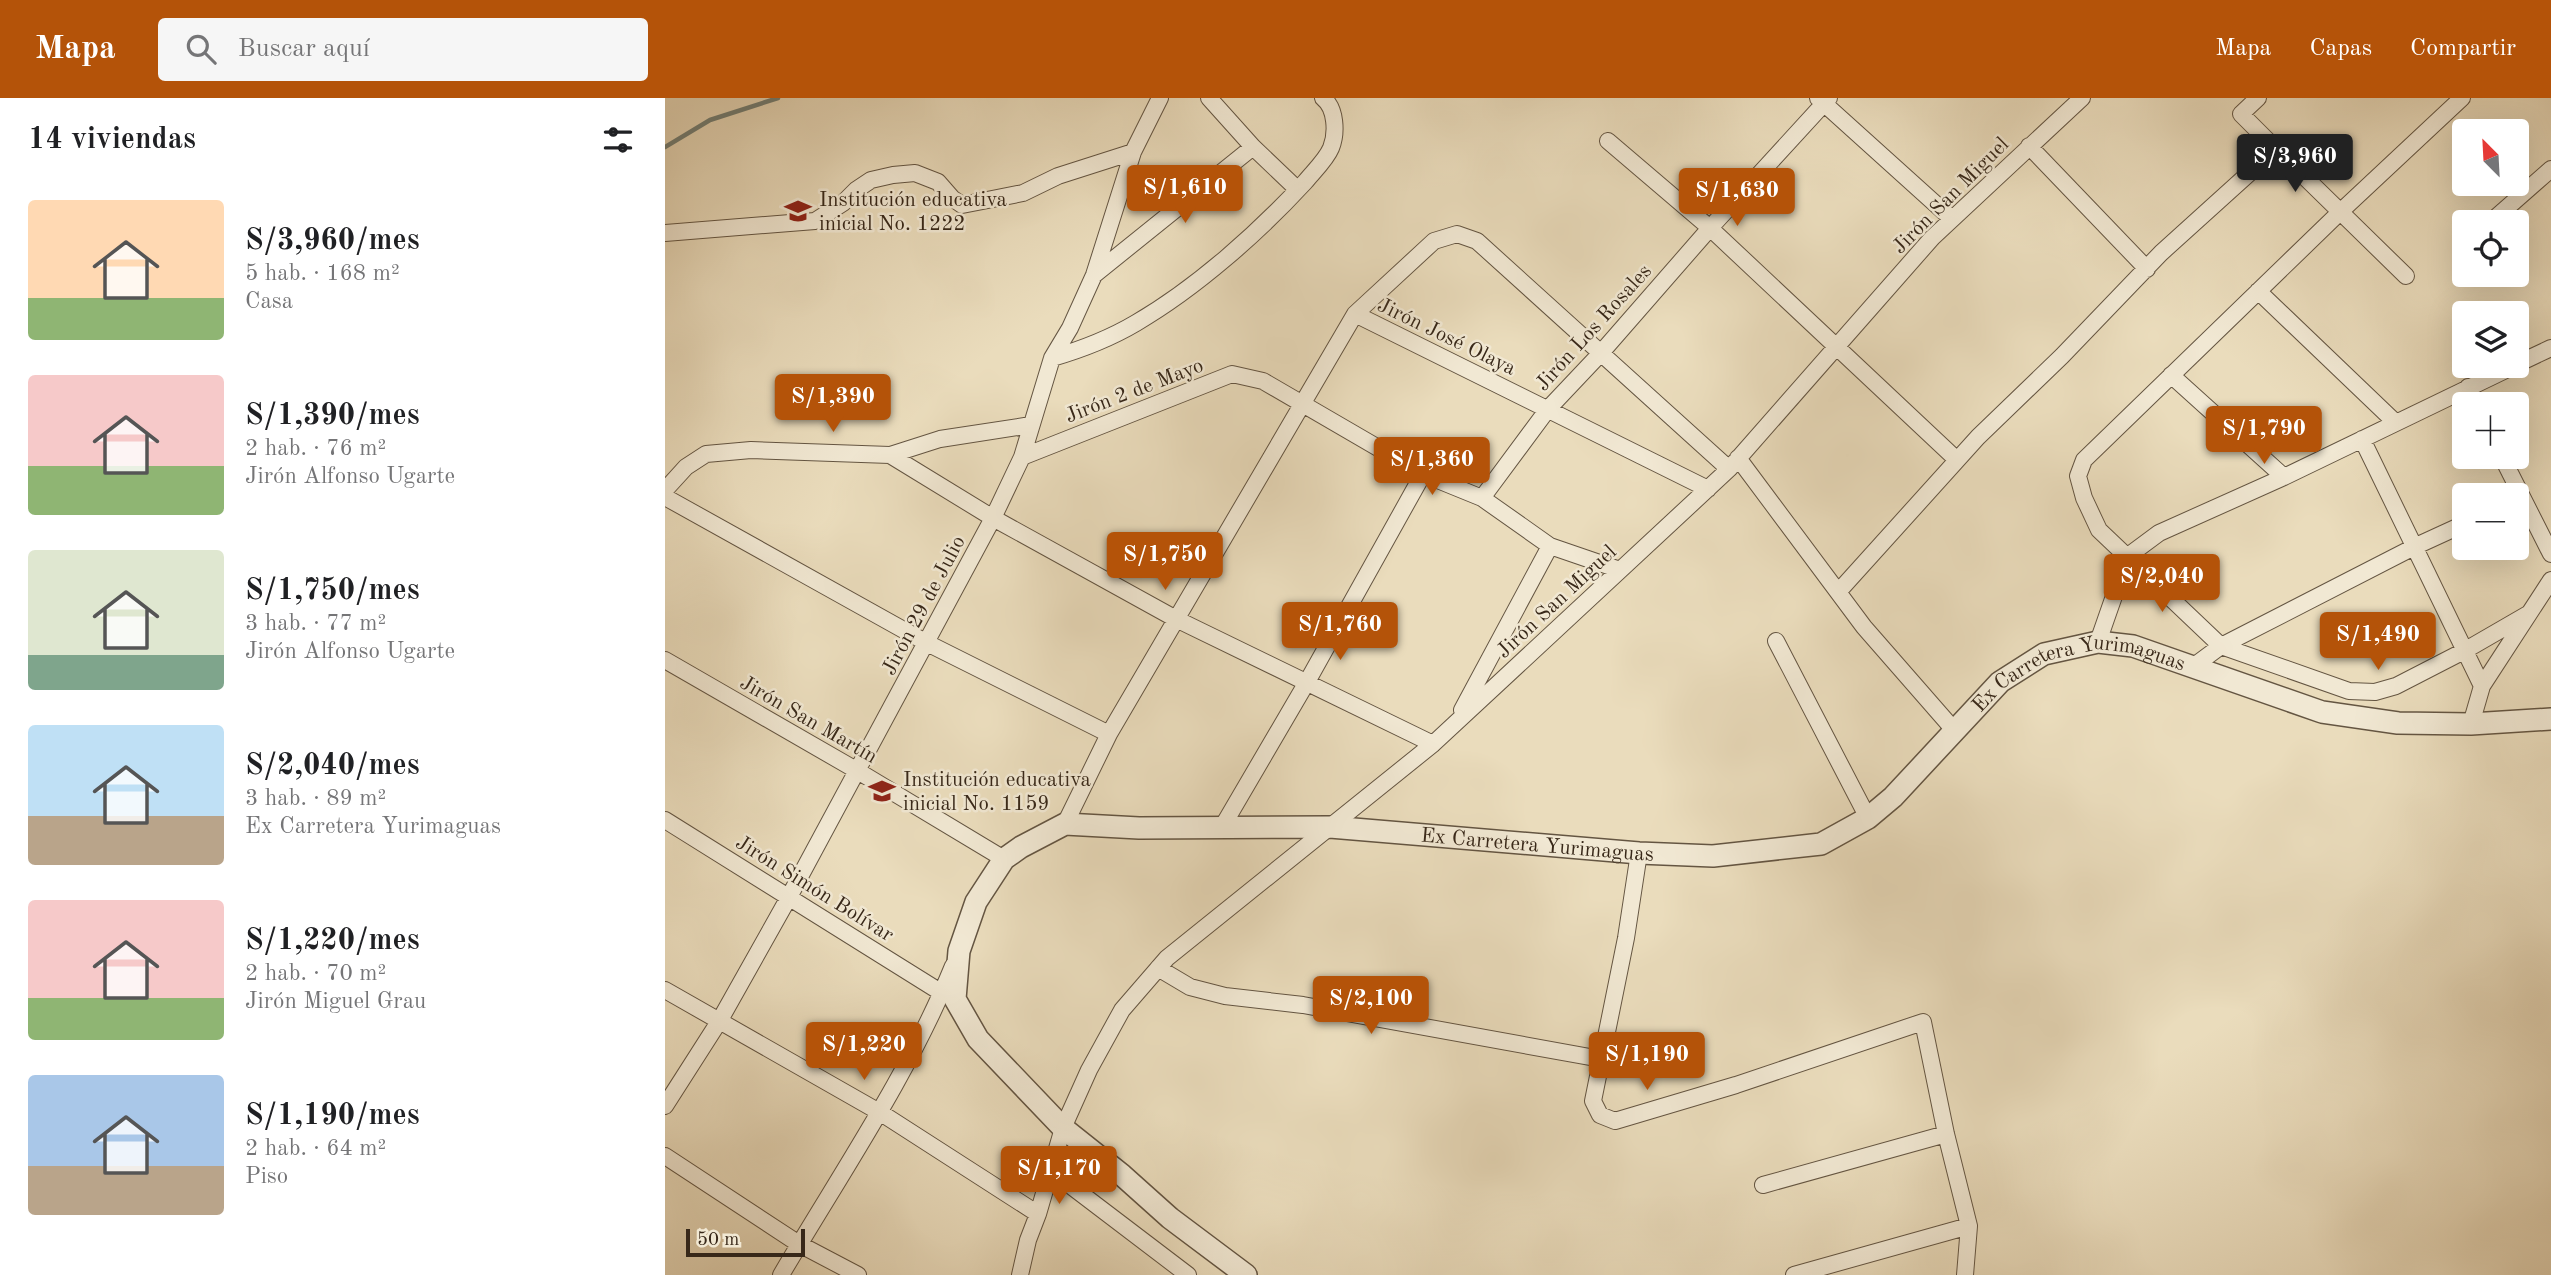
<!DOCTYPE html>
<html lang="es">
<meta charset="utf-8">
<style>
:root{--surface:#fff;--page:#f6f6f6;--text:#202124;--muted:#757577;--accent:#b45309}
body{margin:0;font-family:"Old Standard TT",serif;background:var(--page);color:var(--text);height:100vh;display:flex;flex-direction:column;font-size:26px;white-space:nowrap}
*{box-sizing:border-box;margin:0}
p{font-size:23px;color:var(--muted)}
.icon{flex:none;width:38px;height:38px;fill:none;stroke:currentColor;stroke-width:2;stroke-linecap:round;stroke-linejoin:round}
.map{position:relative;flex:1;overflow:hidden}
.side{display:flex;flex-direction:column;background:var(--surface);width:665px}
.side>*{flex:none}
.needle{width:46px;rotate:336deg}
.buttons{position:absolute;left:1787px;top:21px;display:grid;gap:14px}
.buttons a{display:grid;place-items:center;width:77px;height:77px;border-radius:7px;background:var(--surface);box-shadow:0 7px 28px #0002;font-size:35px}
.scale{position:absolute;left:21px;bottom:18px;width:119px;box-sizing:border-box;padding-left:7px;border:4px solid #382819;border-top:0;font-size:19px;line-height:24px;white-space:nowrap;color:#382819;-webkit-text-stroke:5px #f1e8d3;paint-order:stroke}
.price{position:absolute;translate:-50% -60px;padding:0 16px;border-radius:7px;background:var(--accent);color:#fff;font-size:23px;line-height:46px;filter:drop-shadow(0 2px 4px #0008)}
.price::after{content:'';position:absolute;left:50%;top:42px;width:21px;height:16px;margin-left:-10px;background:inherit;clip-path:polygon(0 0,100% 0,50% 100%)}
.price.on{background:#222;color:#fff}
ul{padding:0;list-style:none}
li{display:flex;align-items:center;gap:21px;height:175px;padding:0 28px}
li span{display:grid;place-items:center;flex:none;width:196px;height:140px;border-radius:7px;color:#555}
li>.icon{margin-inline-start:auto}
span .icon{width:84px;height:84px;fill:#fffc;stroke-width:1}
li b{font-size:30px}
h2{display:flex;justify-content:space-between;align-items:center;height:84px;padding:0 28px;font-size:30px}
header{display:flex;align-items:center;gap:42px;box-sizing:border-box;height:98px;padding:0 35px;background:var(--accent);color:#fff}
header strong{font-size:33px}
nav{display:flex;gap:38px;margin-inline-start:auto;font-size:24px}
.search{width:490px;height:63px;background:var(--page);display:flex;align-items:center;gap:18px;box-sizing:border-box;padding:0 24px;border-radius:7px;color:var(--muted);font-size:26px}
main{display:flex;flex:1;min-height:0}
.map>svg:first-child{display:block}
</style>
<header>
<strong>Mapa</strong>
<div class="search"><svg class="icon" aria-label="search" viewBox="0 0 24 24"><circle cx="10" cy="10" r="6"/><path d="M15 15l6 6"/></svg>Buscar aquí</div>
<nav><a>Mapa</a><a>Capas</a><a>Compartir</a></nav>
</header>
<main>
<section class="side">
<h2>14 viviendas<svg class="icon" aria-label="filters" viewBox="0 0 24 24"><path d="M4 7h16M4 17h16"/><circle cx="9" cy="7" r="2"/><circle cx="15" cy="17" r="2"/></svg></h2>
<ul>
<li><span style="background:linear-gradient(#ffd9b3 70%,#8fb573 0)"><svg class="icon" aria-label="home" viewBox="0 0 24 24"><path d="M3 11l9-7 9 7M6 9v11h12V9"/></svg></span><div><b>S/3,960/mes</b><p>5 hab. · 168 m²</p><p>Casa</p></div></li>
<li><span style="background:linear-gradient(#f6c9c9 65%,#8fb573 0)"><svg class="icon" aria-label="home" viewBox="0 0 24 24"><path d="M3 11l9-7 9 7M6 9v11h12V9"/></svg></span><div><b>S/1,390/mes</b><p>2 hab. · 76 m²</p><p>Jirón Alfonso Ugarte</p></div></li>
<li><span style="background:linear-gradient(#dfe7d0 75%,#7fa58c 0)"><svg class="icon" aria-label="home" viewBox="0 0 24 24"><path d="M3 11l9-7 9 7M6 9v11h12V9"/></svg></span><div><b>S/1,750/mes</b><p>3 hab. · 77 m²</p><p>Jirón Alfonso Ugarte</p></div></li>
<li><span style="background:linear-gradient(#bfe0f5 65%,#b9a48a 0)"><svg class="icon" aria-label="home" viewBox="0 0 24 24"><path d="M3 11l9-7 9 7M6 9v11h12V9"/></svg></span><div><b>S/2,040/mes</b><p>3 hab. · 89 m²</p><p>Ex Carretera Yurimaguas</p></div></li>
<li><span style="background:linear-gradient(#f6c9c9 70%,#8fb573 0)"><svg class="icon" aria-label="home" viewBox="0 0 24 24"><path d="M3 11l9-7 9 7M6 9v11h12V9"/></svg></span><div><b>S/1,220/mes</b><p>2 hab. · 70 m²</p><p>Jirón Miguel Grau</p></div></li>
<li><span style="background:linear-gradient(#a9c7e8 65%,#b9a48a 0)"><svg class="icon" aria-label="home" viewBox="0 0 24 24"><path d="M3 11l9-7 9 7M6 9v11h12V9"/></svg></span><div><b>S/1,190/mes</b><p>2 hab. · 64 m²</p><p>Piso</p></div></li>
</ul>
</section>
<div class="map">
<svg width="1886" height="1177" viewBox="0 0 1886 1177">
<rect width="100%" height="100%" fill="#eadcbc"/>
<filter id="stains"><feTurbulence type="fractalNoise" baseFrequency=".00286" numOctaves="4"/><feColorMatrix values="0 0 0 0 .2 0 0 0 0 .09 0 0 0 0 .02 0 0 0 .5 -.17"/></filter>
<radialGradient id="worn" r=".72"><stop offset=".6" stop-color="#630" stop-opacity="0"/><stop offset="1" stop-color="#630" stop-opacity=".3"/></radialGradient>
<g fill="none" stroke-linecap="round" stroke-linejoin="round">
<path stroke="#728078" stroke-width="4.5" d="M0,49L45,22L113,0"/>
<defs>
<path id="minor" d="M544,0L588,49L632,91
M1153,0L1286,120
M1797,0L1674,115L1419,362L1413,378L1419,400L1434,432L1556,548L1684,593L1710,594L1731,588L1799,553L1863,516
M943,43L1045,130L1292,362
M1364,48L1482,171
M1611,51L1741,178
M1828,122L1886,71
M0,135L150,123L178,105L191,92L206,82L228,77L250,75L273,84L287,100L297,107L358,95L393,78L468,54
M429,177L588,49
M1593,193L1731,325
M690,216L1043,391
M387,260C418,251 444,241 471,225C531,190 593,135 640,84C648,74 661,62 666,50C672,35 671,10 658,0
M1852,266L1886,250
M1506,277L1619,379
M1803,289L1812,306
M1697,341L1817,588
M225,357L328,420L511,521L768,646
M357,359L567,276L598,283L758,376L817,400L885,448L955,472
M1837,359L1886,456
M1073,360L1199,529L1289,632
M0,392L21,369L41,356L86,352L225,357L275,341L366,327
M0,399L262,545L444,636
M817,400L883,311L935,256L1045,130L1164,0
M1174,493L1313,339L1397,258L1496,155L1611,51L1576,16L1593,0
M1111,543L1203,720
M1433,544L1463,458L1494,435L1619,379L1849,268
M0,562L191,672L339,761
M1529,568L1556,548L1751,448L1799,426
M797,612L885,448
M1806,626L1817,588L1886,482
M0,722L277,895
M400,726L444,636L690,216L769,143L792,136L812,143L1064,371
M556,731L642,584L758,376
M974,755L961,840L928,1003L935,1017L950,1023L1071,987L1258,924L1281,1036L1304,1128L1300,1177
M493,870L525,889L560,898L638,907L936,961
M0,892L216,1015L373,1116
M0,1008L55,922L124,799L328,420L357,359L387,260L405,230L429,177L468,54L495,0
M0,1058L134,1146L193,1177
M385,1072L523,1177
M1098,1087L1281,1036
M116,1177C176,1075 243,978 288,868
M355,1177L363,1142L373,1116L398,1030L424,972L457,912L502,860L768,646L1064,371L1267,140L1417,0
M1129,1177L1304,1128"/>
<g id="tertiary">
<path id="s1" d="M581,1177L505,1120L457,1077L398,1030L313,941L290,901L294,853L311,804L339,761L356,749L400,726L474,730L665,729L974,755L1048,758L1156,746L1203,720L1228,699L1335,584L1379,556L1433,544L1468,548L1657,614L1733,625L1806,626L1886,621"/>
</g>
</defs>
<use href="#minor" stroke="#645542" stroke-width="18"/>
<use href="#tertiary" stroke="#645542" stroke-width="24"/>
<use href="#minor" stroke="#f1e8d3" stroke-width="16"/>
<use href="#tertiary" stroke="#f1e8d3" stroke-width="21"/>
</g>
<defs>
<symbol id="school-bare" viewBox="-9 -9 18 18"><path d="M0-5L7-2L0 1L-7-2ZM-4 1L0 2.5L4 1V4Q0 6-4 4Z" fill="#8f2418" stroke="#f1e8d3" stroke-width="2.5" paint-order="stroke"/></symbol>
</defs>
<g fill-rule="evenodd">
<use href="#school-bare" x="114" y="94" width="38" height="38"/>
<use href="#school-bare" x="198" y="674" width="38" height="38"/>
</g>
<g text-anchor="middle" stroke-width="5" stroke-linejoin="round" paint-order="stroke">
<g font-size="21" fill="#382819" stroke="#f1e8d3">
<text transform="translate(1285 97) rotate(-45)" y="7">Jirón San Miguel</text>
<text transform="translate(928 229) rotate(-48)" y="7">Jirón Los Rosales</text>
<text transform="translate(782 238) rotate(26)" y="7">Jirón José Olaya</text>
<text transform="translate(469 292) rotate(-21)" y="7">Jirón 2 de Mayo</text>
<text transform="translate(891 503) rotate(-43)" y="7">Jirón San Miguel</text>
<text transform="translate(258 507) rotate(-62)" y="7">Jirón 29 de Julio</text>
<text dy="7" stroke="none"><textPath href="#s1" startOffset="1708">Ex Carretera Yurimaguas</textPath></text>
<text transform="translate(144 621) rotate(30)" y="7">Jirón San Martín</text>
<text dy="7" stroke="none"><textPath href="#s1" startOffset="1099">Ex Carretera Yurimaguas</textPath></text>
<text transform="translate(150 790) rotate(32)" y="7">Jirón Simón Bolívar</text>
</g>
<g font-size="21" fill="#382819" stroke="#f1e8d3" text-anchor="start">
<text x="154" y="108">Institución educativa<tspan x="154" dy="24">inicial No. 1222</tspan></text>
<text x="238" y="688">Institución educativa<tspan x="238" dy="24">inicial No. 1159</tspan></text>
</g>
</g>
<rect width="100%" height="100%" filter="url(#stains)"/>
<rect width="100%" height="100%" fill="url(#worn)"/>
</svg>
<div class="buttons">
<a><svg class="needle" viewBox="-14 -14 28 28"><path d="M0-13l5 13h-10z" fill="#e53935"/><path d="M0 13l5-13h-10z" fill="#757577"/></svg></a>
<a><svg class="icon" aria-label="locate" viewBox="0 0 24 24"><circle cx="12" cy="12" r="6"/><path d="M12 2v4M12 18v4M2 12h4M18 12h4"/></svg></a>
<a><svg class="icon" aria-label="layers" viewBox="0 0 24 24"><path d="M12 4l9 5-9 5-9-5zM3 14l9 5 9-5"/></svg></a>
<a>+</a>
<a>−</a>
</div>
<div class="scale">50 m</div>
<b class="price on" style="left:1630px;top:96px">S/3,960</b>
<b class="price" style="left:520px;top:127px">S/1,610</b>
<b class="price" style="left:1072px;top:130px">S/1,630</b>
<b class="price" style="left:168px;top:336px">S/1,390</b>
<b class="price" style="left:1599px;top:368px">S/1,790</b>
<b class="price" style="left:767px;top:399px">S/1,360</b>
<b class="price" style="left:500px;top:494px">S/1,750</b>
<b class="price" style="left:1497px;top:516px">S/2,040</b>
<b class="price" style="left:675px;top:564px">S/1,760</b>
<b class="price" style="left:1713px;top:574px">S/1,490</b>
<b class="price" style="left:706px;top:938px">S/2,100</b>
<b class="price" style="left:199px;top:984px">S/1,220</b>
<b class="price" style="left:982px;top:994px">S/1,190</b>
<b class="price" style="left:394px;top:1108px">S/1,170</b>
</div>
</main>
